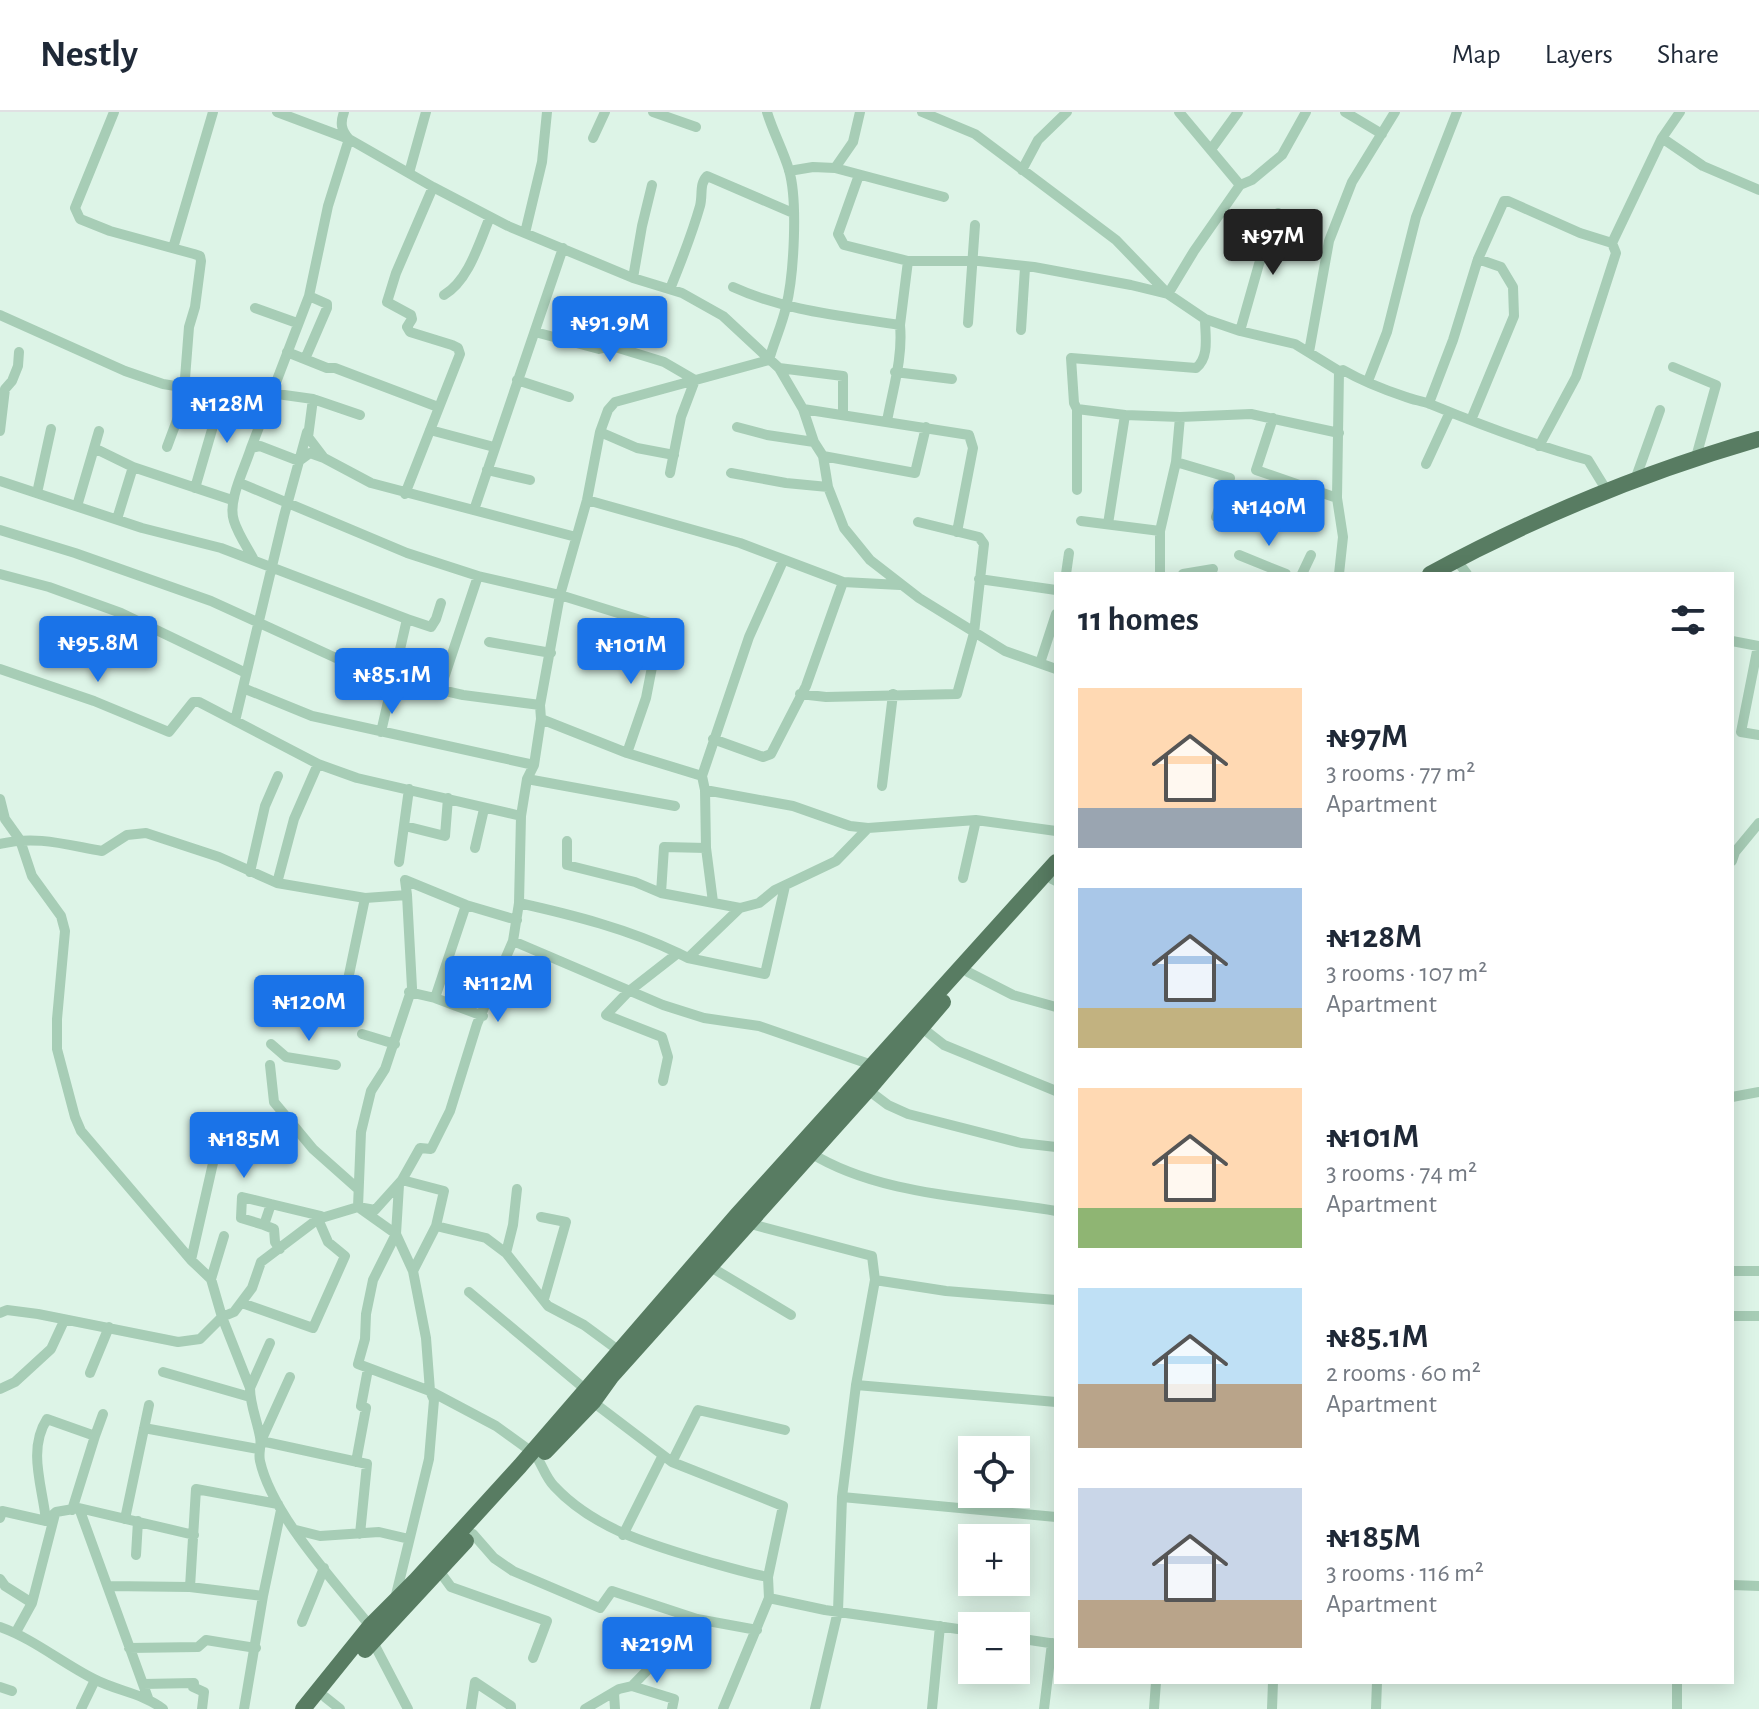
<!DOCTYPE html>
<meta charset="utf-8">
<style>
:root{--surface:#fff;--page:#f6f6f7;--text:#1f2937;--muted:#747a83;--line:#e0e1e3;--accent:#1a73e8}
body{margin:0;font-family:"Alegreya Sans",sans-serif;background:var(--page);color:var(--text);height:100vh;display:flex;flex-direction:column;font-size:30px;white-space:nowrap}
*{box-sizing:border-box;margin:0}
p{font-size:26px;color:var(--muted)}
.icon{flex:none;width:44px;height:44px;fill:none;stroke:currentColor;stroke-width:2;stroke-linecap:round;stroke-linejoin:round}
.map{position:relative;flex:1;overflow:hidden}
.sheet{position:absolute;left:1054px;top:460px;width:680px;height:1112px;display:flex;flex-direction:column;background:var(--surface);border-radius:0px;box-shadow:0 4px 20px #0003}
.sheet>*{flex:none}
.tools{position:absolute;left:958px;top:1324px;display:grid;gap:16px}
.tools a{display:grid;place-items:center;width:72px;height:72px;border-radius:0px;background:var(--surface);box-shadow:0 4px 20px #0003;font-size:40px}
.price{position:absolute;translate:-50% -68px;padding:0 18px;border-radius:8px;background:var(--accent);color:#fff;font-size:26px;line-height:52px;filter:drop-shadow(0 2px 4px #0008)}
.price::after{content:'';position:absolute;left:50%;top:48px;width:24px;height:18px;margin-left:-12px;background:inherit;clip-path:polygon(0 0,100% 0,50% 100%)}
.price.on{background:#222;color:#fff}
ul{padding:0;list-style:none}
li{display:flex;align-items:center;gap:24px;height:200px;padding:0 24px}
li span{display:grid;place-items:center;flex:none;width:224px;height:160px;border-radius:0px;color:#555}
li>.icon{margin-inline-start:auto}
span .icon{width:96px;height:96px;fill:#fffc;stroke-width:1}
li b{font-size:34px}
h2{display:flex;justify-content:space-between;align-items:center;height:96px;padding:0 24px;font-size:34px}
header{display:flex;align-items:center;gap:48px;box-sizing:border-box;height:112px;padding:0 40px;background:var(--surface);border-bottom:2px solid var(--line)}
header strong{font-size:38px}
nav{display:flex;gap:44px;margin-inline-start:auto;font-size:28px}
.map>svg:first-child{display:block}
</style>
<header>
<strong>Nestly</strong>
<nav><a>Map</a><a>Layers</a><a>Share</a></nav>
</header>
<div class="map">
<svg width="1759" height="1597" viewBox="0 0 1759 1597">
<rect width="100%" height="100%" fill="#ddf4e7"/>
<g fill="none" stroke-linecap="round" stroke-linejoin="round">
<path stroke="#a7cdb6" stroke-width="10" d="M114,0L75,96L80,107L110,119L194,142L200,144L201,149L195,195L189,215L183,292L167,335
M277,0L349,27L433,75L508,114L633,166L682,181L723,204L779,256L803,297L814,330L823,344L828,375L844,416L870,448L919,486L1005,539L1056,557
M653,0L696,15
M922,0L975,22L1116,128L1168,182L1194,139L1240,73L1252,68L1282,43L1306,0
M1179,0L1240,73
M1345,0L1382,22
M593,26L605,0
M1662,26L1703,54L1759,78
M1212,36L1238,0
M835,56L944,85
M1022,58L1038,28L1067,0
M789,59L813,55L835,56L853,30L860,0
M409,61L426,0
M859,63L838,122L844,133L908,149
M525,121L542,50L547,0
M1612,131L1662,26L1680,0
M173,136L213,0
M633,166L642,114L652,73
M733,175C785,199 844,204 900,213L908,149H979L1034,155L1131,173L1168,182L1205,207L1240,219L1295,232L1339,259L1343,258C1362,269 1385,278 1406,285C1414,288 1422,289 1430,292C1481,313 1534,333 1588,348L1607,379
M670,177C681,150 692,122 700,94C703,83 699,72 707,64L793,101
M444,183C469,168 479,131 490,105
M255,196L297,211
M0,203L125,259L163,272L207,279L270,281L313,287L360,303
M1205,207C1205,223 1210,245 1196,256L1071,246L1074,291L1077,297L1125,303L1180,305L1251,302L1339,321
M968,211L975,113
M1021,218L1025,156
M1240,219L1259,152L1278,101
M535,220L599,237L612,234L664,250L695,268L681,305L670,361
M287,240L327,256H335L438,295
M1309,240L1329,129L1352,70L1395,0
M305,247L327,196V192L309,184
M1673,255L1716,273L1696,345
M779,256L843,264V302
M895,260L952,267
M517,268L569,285
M1368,269L1387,220L1416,105L1457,0
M313,287L308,325L324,346L371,371L576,425
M1429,291L1453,228L1478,147L1504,89H1508L1580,121L1612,131L1616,141L1576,265L1539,334
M803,297L969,323L973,336L957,420
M1077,297V378
M1273,306L1256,358L1337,386
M1471,308L1514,204L1513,175L1501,155L1478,147
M887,309C893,276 903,246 900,213
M737,315L767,323L814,330
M430,318L494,335
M0,319L5,277L12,269L18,254L19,240
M600,320L637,336L674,343
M94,336L133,355L232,388
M251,336L309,184L328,94L349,27C341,18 340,11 344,0
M823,344L915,361L926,315
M1176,350L1230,366L1216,405
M1426,352L1449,302
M487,358L530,368
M731,361L786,371L828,375
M1635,368L1660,298
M0,369L142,416L221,436L407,507L381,620
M240,371L407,441L478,464L560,483L676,519
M195,376L223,280
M37,381L51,317
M405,382L460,242L458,236L452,233L410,220L407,215L412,207L411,203L387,190L396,161L433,75
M587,388L740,431L843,470L900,473
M77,394L99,319
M474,398L563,136
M117,407L133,355
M1081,409L1160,419
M1108,412L1125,303
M0,418L75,441L211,489L336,546L419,573L463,583L540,593
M1239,443L1286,462
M254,448C247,435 238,422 234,409C227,389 245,356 251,336L260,334L299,349L310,341L324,346
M1461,454L1467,462
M0,462L49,475L121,501L246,561
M1066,462L1069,441
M1160,462V419L1176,350L1180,305
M1183,462L1213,457
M1302,462L1311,443
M1339,462L1343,425L1337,386L1339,259
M979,467L1056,478
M407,507L431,515L436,507L441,491
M1732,529L1758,534L1741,620L1759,623
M489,530L551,541
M1040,551L1056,502
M0,557L94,589L169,620L193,590H199L318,652L357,666L521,704
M243,576L312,604L534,653
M440,578L478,464
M800,582L826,585L957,582L974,521L984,432L979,425L918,410
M541,607L627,641L702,664
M235,609L284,404L307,320
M713,627L763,645L771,642L806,574L843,470
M627,641L646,586L660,514
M527,667L675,694
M882,674L893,582
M705,678L793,694L850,714L868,716
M0,687L5,707L20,728L32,764L61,804L65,819L57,907V937L75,1005L81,1019L191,1148L211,1167L222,1205L250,1276C250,1293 257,1308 260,1325C262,1333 258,1340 260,1349C272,1403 335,1470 370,1514
M405,714L445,724L448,686
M567,729V753L635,770L661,781L740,796
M0,732C36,723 67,733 102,739L127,723L146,721L219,745L277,771L365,786L407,783L405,768L466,793L517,808
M475,736L484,697
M1732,749L1735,740L1759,711
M399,750L409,677
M250,760L265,694L278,664
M963,766L976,708
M1052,767L1056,769
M277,771L294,707L318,652
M661,781L664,735L706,736
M713,790L706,736L705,678L702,664L749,525L783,449
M519,791C573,803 628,817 678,841
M513,829L663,893L704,906L759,914L872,953
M688,846L765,862L785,774
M968,860L1013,883L1056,895
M409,880L435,886L483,904
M435,886L466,793
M341,901L365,786
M921,915L944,933L1056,979
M362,922L395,932
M271,932L286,945L336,953
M270,953L274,990L313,1037L358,1077
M663,969L668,945L662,925L606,903L628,880L678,841L688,846L740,796L759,791L775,778L836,749L868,716L976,708L1056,719
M868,978L888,993L908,1002L1021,1031L1056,1035
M1732,985L1759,980
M809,1040C879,1084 976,1085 1056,1099
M402,1068L444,1079L436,1114L413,1159
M399,1073L396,1122L373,1168L366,1202L365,1227L358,1252L430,1279L496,1314L532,1340
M271,1092L321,1104
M541,1105L566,1110L544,1187
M318,1107L358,1095L375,1098L402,1068L420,1036L431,1037L450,999L477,912L513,829L519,791L521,704L527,667L534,653L541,607L540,593L560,483L587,388L600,320L608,298L615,290L769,248C774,230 782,213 786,195C794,163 798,89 789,58C783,38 773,20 767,0
M747,1111L872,1144L875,1168L946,1179L1056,1188
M264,1113L241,1106L242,1085L271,1092L264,1113L274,1117L275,1130L280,1137
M436,1114L486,1126L506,1141L548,1194L584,1213L618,1238
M506,1141L513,1113L517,1077
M191,1148L216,1038
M709,1154L791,1203
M1732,1159H1759
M211,1167L224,1124
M469,1180L585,1277
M0,1201L7,1198L38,1202L178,1230L200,1227L222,1205L234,1200L252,1176L261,1150L318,1107L328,1130L345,1144L313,1216L242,1191
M1732,1204H1759
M163,1260L250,1285
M90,1261L109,1215
M290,1265L261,1329L367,1352L360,1422
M856,1273L1056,1290
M250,1276L270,1231
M0,1277L15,1270L51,1237L64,1209
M593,1290L672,1350L783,1394L768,1465
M144,1316L258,1337
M538,1347C543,1356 547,1367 554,1374C593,1416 648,1432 702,1448C724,1454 746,1461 768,1465L769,1486L825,1498L972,1519
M356,1350L366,1296L361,1294L368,1257
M672,1350L698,1298L785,1318
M842,1385L1056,1405
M79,1396L148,1586
M72,1398L95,1324
M0,1406L2,1399L46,1409L56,1400L79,1396L194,1423
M125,1407L149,1293
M46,1409C43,1376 27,1338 47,1307L95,1324L103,1302
M296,1418L320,1424L379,1420L409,1427
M473,1422L494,1446L513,1459L600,1496L612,1479L697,1507L757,1518
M623,1423L662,1345
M136,1443L138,1409
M440,1460L451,1475L547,1509L533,1546
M0,1467L5,1474L32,1491
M1732,1473L1759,1474
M108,1474L190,1475L263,1484
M190,1475L196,1377L278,1392
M395,1487L429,1347L434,1288L430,1279L426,1226L413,1159L396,1122L358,1095L361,1020L371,979L385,957L412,876L407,783
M302,1510L324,1456
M0,1515C34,1527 62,1551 94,1567C117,1579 142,1581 163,1597
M16,1520L32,1491L55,1402
M1016,1526L1056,1532
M372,1528L408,1597
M129,1536L198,1535L206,1528L256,1536
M1677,1570V1597
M143,1572L194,1571L193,1575L204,1580L202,1597
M632,1574L674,1587L672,1597
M0,1575L12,1579
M614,1581L615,1597
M325,1585L340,1597
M81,1597L95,1568
M244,1597L263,1484L281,1398
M471,1597L475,1570L511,1594V1597
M585,1597L619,1577L632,1574L697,1507
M723,1597L769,1486
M815,1597L838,1499L842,1385L856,1273L875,1168
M932,1597L940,1514
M1044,1597L1052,1531
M1154,1597L1156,1570
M1272,1597L1273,1570
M1376,1597L1377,1570"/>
<path stroke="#587c62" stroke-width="16" d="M1430,462C1535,405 1645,360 1759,327
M545,1340L593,1290L611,1265L868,978L943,890
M365,1538L466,1429
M303,1597L370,1514L416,1468L520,1354L737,1103L1056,750"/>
</g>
</svg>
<div class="tools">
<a><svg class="icon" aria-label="locate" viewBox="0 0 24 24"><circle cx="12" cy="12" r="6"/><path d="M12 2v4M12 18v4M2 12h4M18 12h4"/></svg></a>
<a>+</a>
<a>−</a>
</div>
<b class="price on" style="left:1273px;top:165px">₦97M</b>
<b class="price" style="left:610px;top:252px">₦91.9M</b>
<b class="price" style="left:227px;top:333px">₦128M</b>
<b class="price" style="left:1269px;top:436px">₦140M</b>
<b class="price" style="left:98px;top:572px">₦95.8M</b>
<b class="price" style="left:631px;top:574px">₦101M</b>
<b class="price" style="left:392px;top:604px">₦85.1M</b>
<b class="price" style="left:498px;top:912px">₦112M</b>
<b class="price" style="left:309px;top:931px">₦120M</b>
<b class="price" style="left:244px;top:1068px">₦185M</b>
<b class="price" style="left:657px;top:1573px">₦219M</b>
<section class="sheet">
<h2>11 homes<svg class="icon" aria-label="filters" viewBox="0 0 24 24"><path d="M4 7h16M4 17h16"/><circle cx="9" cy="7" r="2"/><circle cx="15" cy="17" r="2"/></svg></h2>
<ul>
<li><span style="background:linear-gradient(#ffd9b3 75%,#9aa5b1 0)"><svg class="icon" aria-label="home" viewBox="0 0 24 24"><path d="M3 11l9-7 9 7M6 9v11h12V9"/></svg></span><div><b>₦97M</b><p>3 rooms · 77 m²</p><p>Apartment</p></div></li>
<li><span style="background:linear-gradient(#a9c7e8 75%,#c2b280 0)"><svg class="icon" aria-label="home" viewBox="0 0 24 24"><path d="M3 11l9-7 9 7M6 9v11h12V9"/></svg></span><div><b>₦128M</b><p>3 rooms · 107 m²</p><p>Apartment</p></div></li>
<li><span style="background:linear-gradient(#ffd9b3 75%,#8fb573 0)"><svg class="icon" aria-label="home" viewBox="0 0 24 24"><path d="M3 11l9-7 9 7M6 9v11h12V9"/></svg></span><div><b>₦101M</b><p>3 rooms · 74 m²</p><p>Apartment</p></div></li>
<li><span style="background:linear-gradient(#bfe0f5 60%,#b9a48a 0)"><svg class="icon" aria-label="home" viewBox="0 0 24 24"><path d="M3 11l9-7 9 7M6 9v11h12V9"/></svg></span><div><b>₦85.1M</b><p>2 rooms · 60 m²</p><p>Apartment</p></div></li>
<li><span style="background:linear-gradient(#c9d6e8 70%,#b9a48a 0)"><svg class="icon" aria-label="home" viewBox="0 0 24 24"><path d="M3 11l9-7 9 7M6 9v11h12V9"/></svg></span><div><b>₦185M</b><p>3 rooms · 116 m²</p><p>Apartment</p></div></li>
</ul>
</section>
</div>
